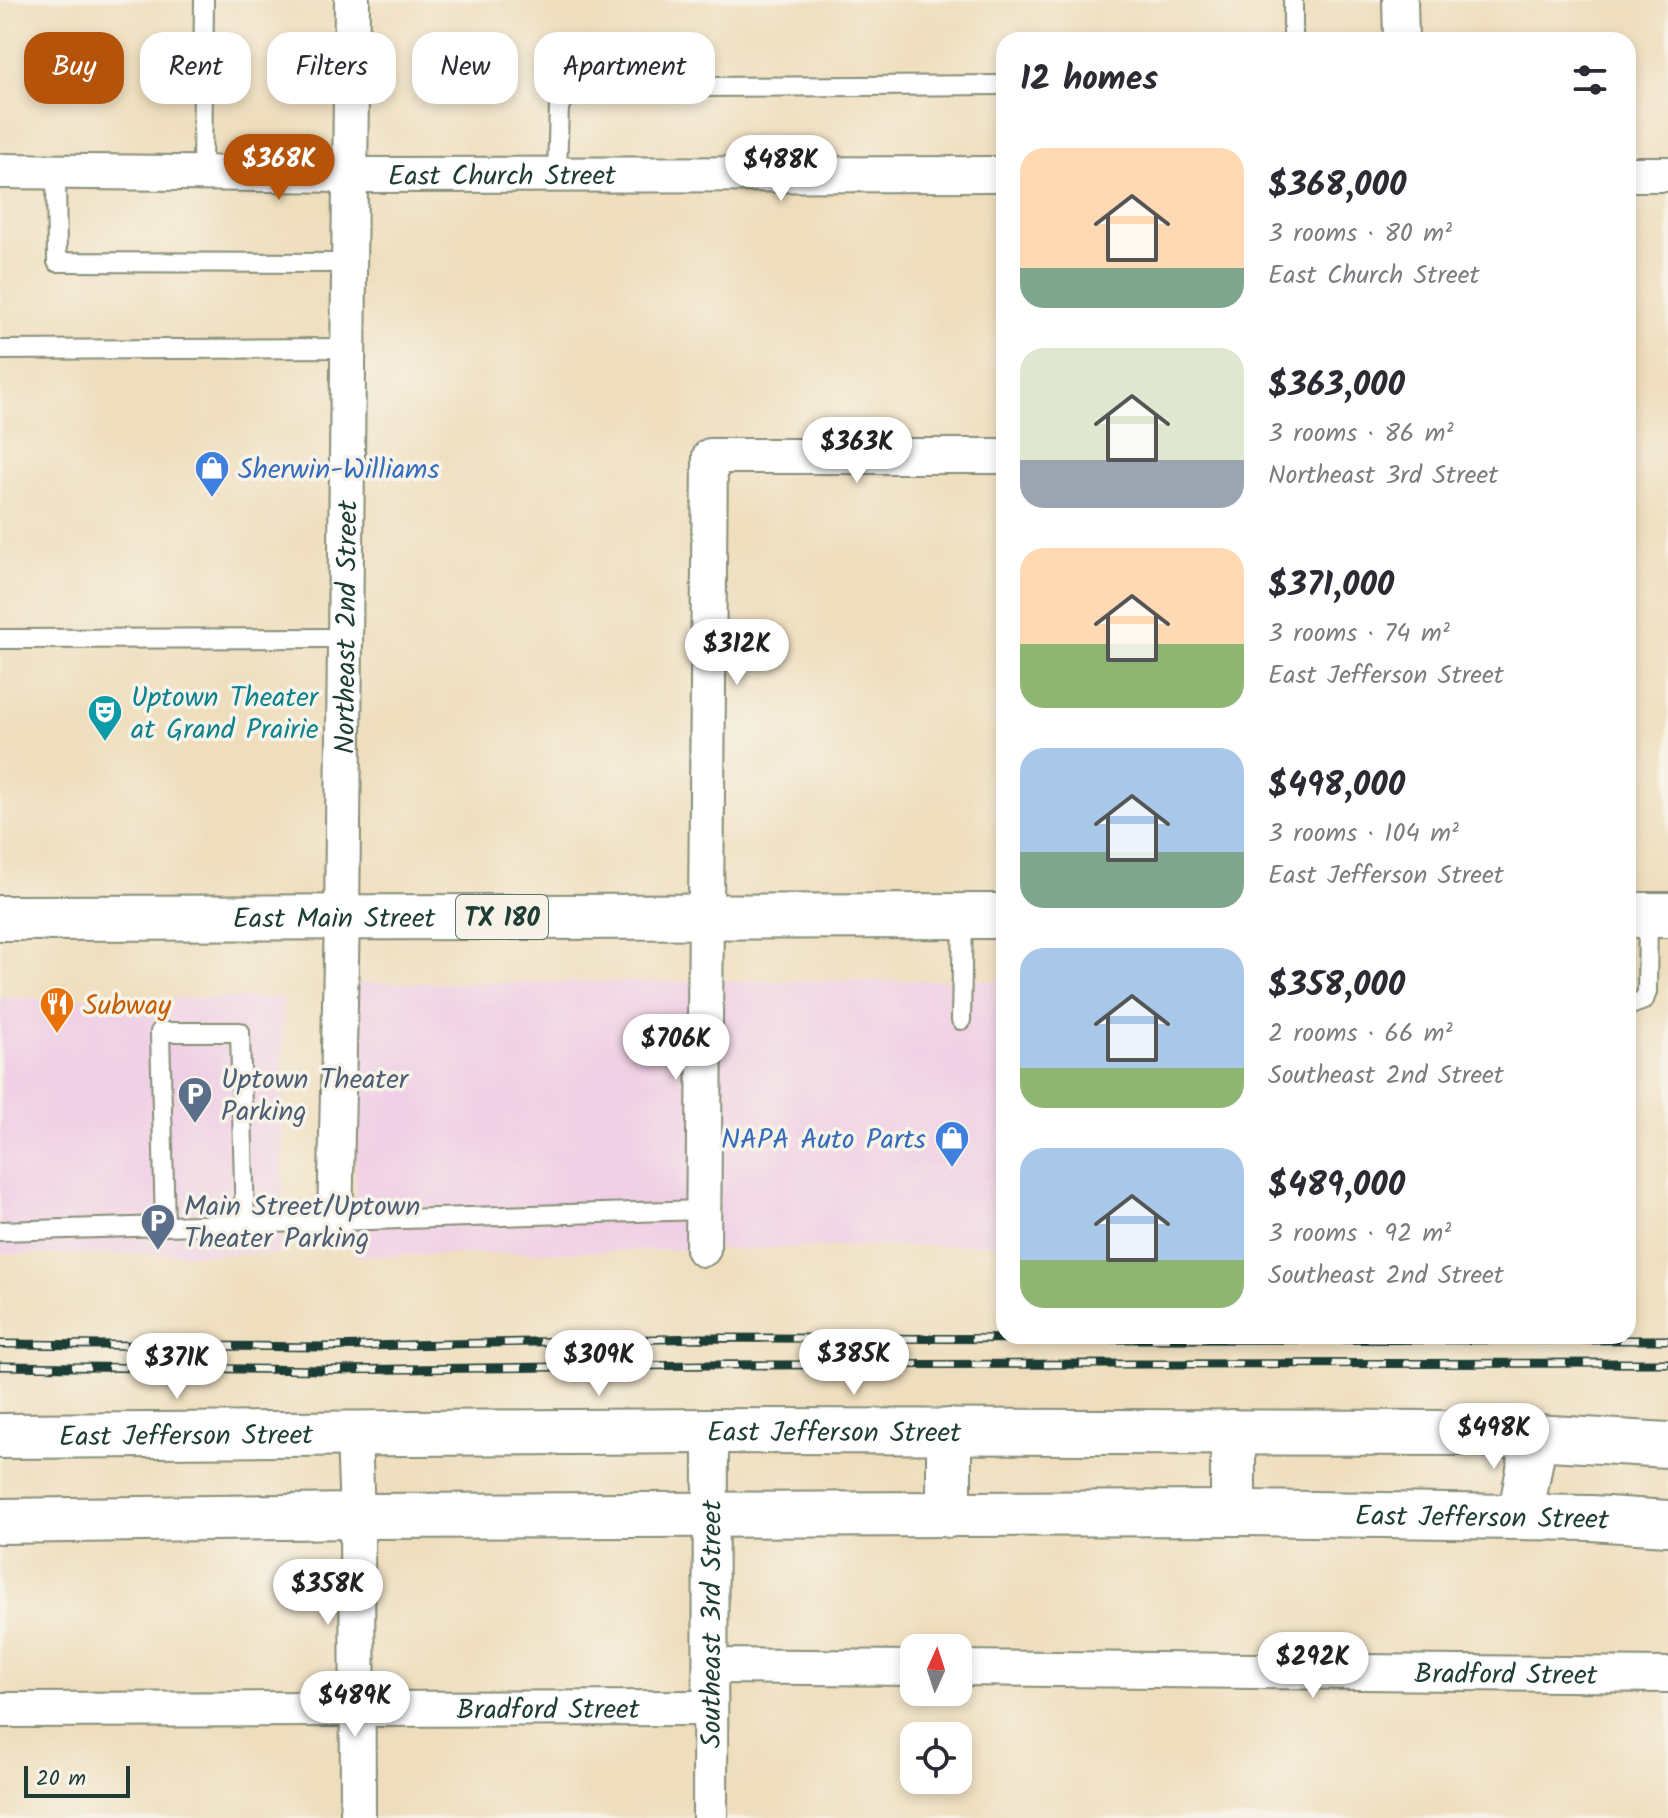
<!DOCTYPE html>
<meta charset="utf-8">
<style>
:root{--surface:#fff;--page:#f7f7f7;--text:#2b2b33;--muted:#7c7c81;--accent:#b45309}
body{margin:0;font-family:Kalam,sans-serif;background:var(--page);color:var(--text);height:100vh;display:flex;flex-direction:column;font-size:30px;white-space:nowrap}
*{box-sizing:border-box;margin:0}
p{font-size:26px;color:var(--muted)}
.icon{flex:none;width:44px;height:44px;fill:none;stroke:currentColor;stroke-width:2;stroke-linecap:round;stroke-linejoin:round}
.map{position:relative;flex:1;overflow:hidden}
.panel{position:absolute;left:996px;top:32px;width:640px;height:1312px;display:flex;flex-direction:column;background:var(--surface);border-radius:24px;box-shadow:0 4px 12px #0003}
.panel>*{flex:none}
.guide{position:absolute;left:24px;top:32px;width:760px;height:72px;display:flex;gap:16px}
.needle{width:52px;rotate:3deg}
.controls{position:absolute;left:900px;top:1634px;display:grid;gap:16px}
.controls a{display:grid;place-items:center;width:72px;height:72px;border-radius:16px;background:var(--surface);box-shadow:0 4px 12px #0003;font-size:40px}
.scale{position:absolute;left:24px;bottom:20px;width:106px;box-sizing:border-box;padding-left:8px;border:4px solid #1f3d34;border-top:0;font-size:22px;line-height:28px;white-space:nowrap;color:#1f3d34;-webkit-text-stroke:6px #f7f3e8;paint-order:stroke}
.price{position:absolute;translate:-50% -68px;padding:0 18px;border-radius:28px;background:#fff;color:#222;font-size:26px;line-height:52px;filter:drop-shadow(0 2px 4px #0008)}
.price::after{content:'';position:absolute;left:50%;top:48px;width:24px;height:18px;margin-left:-12px;background:inherit;clip-path:polygon(0 0,100% 0,50% 100%)}
.price.on{background:var(--accent);color:#fff}
ul{padding:0;list-style:none}
li{display:flex;align-items:center;gap:24px;height:200px;padding:0 24px}
li span{display:grid;place-items:center;flex:none;width:224px;height:160px;border-radius:24px;color:#555}
li>.icon{margin-inline-start:auto}
span .icon{width:96px;height:96px;fill:#fffc;stroke-width:1}
li b{font-size:34px}
h2{display:flex;justify-content:space-between;align-items:center;height:96px;padding:0 24px;font-size:34px}
.pill{padding:0 28px;border-radius:24px;background:var(--surface);box-shadow:0 4px 12px #0003;font-size:28px;line-height:72px}
.pill.on{background:var(--accent);color:#fff}
.map>svg:first-child{display:block}
</style>
<div class="map">
<svg width="1668" height="1818" viewBox="0 0 1668 1818">
<rect width="100%" height="100%" fill="#f7f3e8"/>
<filter id="ink" filterUnits="userSpaceOnUse"><feTurbulence type="fractalNoise" baseFrequency=".0125" numOctaves="2"/><feDisplacementMap in="SourceGraphic" scale="16" xChannelSelector="R" yChannelSelector="G"/><feConvolveMatrix kernelMatrix="1 2 1 2 8 2 1 2 1" color-interpolation-filters="sRGB"/></filter>
<filter id="wash" filterUnits="userSpaceOnUse"><feTurbulence type="fractalNoise" baseFrequency=".006" numOctaves="4" result="noise"/><feDisplacementMap in="SourceGraphic" scale="32" xChannelSelector="R" yChannelSelector="G"/><feGaussianBlur stdDeviation="1.8" result="paint"/><feColorMatrix in="noise" values="0 0 0 0 0 0 0 0 0 0 0 0 0 0 0 0 0 1.4 0 .05"/><feComposite in="paint" operator="in"/></filter>
<g filter="url(#wash)">
<rect width="100%" height="100%" fill="#efdebd"/>
<path fill="#f0d0e5" d="M1004,980V1244L354,1256L358,983Z
M0,998H283V1254H0Z"/>
</g>
<g filter="url(#ink)">
<g fill="none" stroke-linecap="round" stroke-linejoin="round">
<defs>
<path id="lane" d="M1293,40V0
M56,171L57,262L349,263
M202,172L204,0
M557,174L559,106L574,88L1004,85
M0,350L348,348
M0,639L345,638
M1628,1006L1644,1000L1647,992L1648,915
M961,1020L963,916
M165,1226L160,1032H240L245,1224
M0,1231L704,1210"/>
<g id="street">
<path d="M1400,0L1401,40"/>
<path id="s1" d="M0,171L350,175L1004,174"/>
<path d="M1628,174H1668"/>
<path id="s2" d="M335,1221L342,918L352,0"/>
<path d="M703,1249L710,456H1004"/>
<path d="M354,1435L357,1516L358,1818"/>
<path d="M711,1666L914,1668"/>
<path id="s3" d="M958,1668L1668,1675"/>
<path id="s4" d="M0,1710L710,1708"/>
<path id="s5" d="M710,1818L711,1431"/>
</g>
<g id="secondary">
<path d="M1233,1432V1513"/>
<path id="s6" d="M0,1436L711,1431L1466,1433L1668,1445"/>
<path d="M949,1515V1431"/>
<path d="M1520,1517L1535,1437"/>
<path id="s7" d="M0,1521L357,1516L1245,1513L1591,1518L1668,1523"/>
</g>
<g id="primary">
<path d="M1628,915H1668"/>
<path id="s8" d="M0,918L1004,916"/>
</g>
</defs>
<use href="#lane" stroke="#878e78" stroke-width="22"/>
<use href="#street" stroke="#878e78" stroke-width="38"/>
<use href="#secondary" stroke="#878e78" stroke-width="48"/>
<use href="#primary" stroke="#878e78" stroke-width="48"/>
<use href="#lane" stroke="#fff" stroke-width="18"/>
<use href="#street" stroke="#fff" stroke-width="34"/>
<use href="#secondary" stroke="#fff" stroke-width="44"/>
<use href="#primary" stroke="#fff" stroke-width="44"/>
<defs>
<path id="rail" d="M0,1344L325,1347L702,1338L1668,1340
M0,1366L332,1370L706,1365L1668,1363"/>
</defs>
<use href="#rail" stroke="#1f3d34" stroke-width="9"/>
<use href="#rail" stroke="#f7f3e8" stroke-width="6" stroke-dasharray="18" stroke-linecap="butt"/>
</g>
</g>
<defs>
<symbol id="shop-pin" viewBox="-11 -11 22 30"><path d="M0 17L-7.5 6A9.5 9.5 0 1 1 7.5 6Z" fill="#3f7fe0" stroke="#f7f3e8"/><path d="M-5-2.5h2.3a2.7 3.5 0 0 1 5.4 0H5L5.5 6h-11ZM-1.5-2.5h3a1.5 2.3 0 0 0-3 0Z" fill="#fff"/></symbol>
<symbol id="theatre-pin" viewBox="-11 -11 22 30"><path d="M0 17L-7.5 6A9.5 9.5 0 1 1 7.5 6Z" fill="#0f9aa8" stroke="#f7f3e8"/><path d="M-5-5.5Q0-4 5-5.5V0Q5 5 0 6Q-5 5-5 0ZM-3.3-2.5H-1v1.5H-3.3ZM1-2.5H3.3v1.5H1ZM-2.8 1Q0 5.5 2.8 1Z" fill="#fff"/></symbol>
<symbol id="restaurant-pin" viewBox="-11 -11 22 30"><path d="M0 17L-7.5 6A9.5 9.5 0 1 1 7.5 6Z" fill="#e8710a" stroke="#f7f3e8"/><path d="M-5-6h1v4h1v-4h1v4h1v-4h1v5L-1.5 .5V6h-2V.5L-5-1ZM5-6V6H3V1.5H1.5Q1.5-4 5-6Z" fill="#fff"/></symbol>
<symbol id="parking-pin" viewBox="-11 -11 22 30"><path d="M0 17L-7.5 6A9.5 9.5 0 1 1 7.5 6Z" fill="#5c6f8a" stroke="#f7f3e8"/><path d="M-3.5-5.5H1a3.5 3.5 0 0 1 0 7H-1V5.5H-3.5ZM-1-3.4V-.6H.8a1.4 1.4 0 0 0 0-2.8Z" fill="#fff"/></symbol>
</defs>
<g fill-rule="evenodd">
<use href="#shop-pin" x="192" y="448" width="40" height="54"/>
<use href="#theatre-pin" x="85" y="692" width="40" height="54"/>
<use href="#restaurant-pin" x="37" y="984" width="40" height="54"/>
<use href="#parking-pin" x="175" y="1074" width="40" height="54"/>
<use href="#shop-pin" x="932" y="1118" width="40" height="54"/>
<use href="#parking-pin" x="138" y="1201" width="40" height="54"/>
</g>
<g text-anchor="middle" stroke-width="7" stroke-linejoin="round" paint-order="stroke">
<rect fill="#f7f3e8" stroke="#60746a" stroke-width="2" x="456" y="895" width="92" height="44" rx="6"/>
<g font-size="26" font-weight="bold" fill="#1f3d34">
<text x="502" y="926">TX 180</text>
</g>
<g font-size="28" fill="#1f3d34" stroke="#f7f3e8">
<text dy="10" stroke="none"><textPath href="#s1" startOffset="502">East Church Street</textPath></text>
<text dy="10" stroke="none"><textPath href="#s2" startOffset="594">Northeast 2nd Street</textPath></text>
<text dy="10" stroke="none"><textPath href="#s8" startOffset="334">East Main Street</textPath></text>
<text dy="10" stroke="none"><textPath href="#s6" startOffset="834">East Jefferson Street</textPath></text>
<text dy="10" stroke="none"><textPath href="#s6" startOffset="186">East Jefferson Street</textPath></text>
<text dy="10" stroke="none"><textPath href="#s7" startOffset="1482">East Jefferson Street</textPath></text>
<text dy="10" stroke="none"><textPath href="#s5" startOffset="194">Southeast 3rd Street</textPath></text>
<text dy="10" stroke="none"><textPath href="#s3" startOffset="548">Bradford Street</textPath></text>
<text dy="10" stroke="none"><textPath href="#s4" startOffset="548">Bradford Street</textPath></text>
</g>
<g font-size="28" fill="#366cbe" stroke="#f7f3e8" text-anchor="start">
<text x="238" y="478">Sherwin-Williams</text>
<text x="926" y="1148" text-anchor="end">NAPA Auto Parts</text>
</g>
<g font-size="28" fill="#0d838f" stroke="#f7f3e8" text-anchor="start">
<text x="131" y="706">Uptown Theater<tspan x="131" dy="32">at Grand Prairie</tspan></text>
</g>
<g font-size="28" fill="#c56008" stroke="#f7f3e8" text-anchor="start">
<text x="83" y="1014">Subway</text>
</g>
<g font-size="28" fill="#4e5e75" stroke="#f7f3e8" text-anchor="start">
<text x="221" y="1088">Uptown Theater<tspan x="221" dy="32">Parking</tspan></text>
<text x="184" y="1215">Main Street/Uptown<tspan x="184" dy="32">Theater Parking</tspan></text>
</g>
</g>
</svg>
<div class="controls">
<a><svg class="needle" viewBox="-14 -14 28 28"><path d="M0-13l5 13h-10z" fill="#e53935"/><path d="M0 13l5-13h-10z" fill="#7c7c81"/></svg></a>
<a><svg class="icon" aria-label="locate" viewBox="0 0 24 24"><circle cx="12" cy="12" r="6"/><path d="M12 2v4M12 18v4M2 12h4M18 12h4"/></svg></a>
</div>
<div class="scale">20 m</div>
<b class="price on" style="left:279px;top:202px">$368K</b>
<b class="price" style="left:781px;top:203px">$488K</b>
<b class="price" style="left:857px;top:485px">$363K</b>
<b class="price" style="left:737px;top:687px">$312K</b>
<b class="price" style="left:676px;top:1082px">$706K</b>
<b class="price" style="left:854px;top:1397px">$385K</b>
<b class="price" style="left:599px;top:1398px">$309K</b>
<b class="price" style="left:177px;top:1401px">$371K</b>
<b class="price" style="left:1494px;top:1471px">$498K</b>
<b class="price" style="left:328px;top:1627px">$358K</b>
<b class="price" style="left:1313px;top:1700px">$292K</b>
<b class="price" style="left:355px;top:1739px">$489K</b>
<div class="guide">
<a class="pill on">Buy</a>
<a class="pill">Rent</a>
<a class="pill">Filters</a>
<a class="pill">New</a>
<a class="pill">Apartment</a>
</div>
<section class="panel">
<h2>12 homes<svg class="icon" aria-label="filters" viewBox="0 0 24 24"><path d="M4 7h16M4 17h16"/><circle cx="9" cy="7" r="2"/><circle cx="15" cy="17" r="2"/></svg></h2>
<ul>
<li><span style="background:linear-gradient(#ffd9b3 75%,#7fa58c 0)"><svg class="icon" aria-label="home" viewBox="0 0 24 24"><path d="M3 11l9-7 9 7M6 9v11h12V9"/></svg></span><div><b>$368,000</b><p>3 rooms · 80 m²</p><p>East Church Street</p></div></li>
<li><span style="background:linear-gradient(#dfe7d0 70%,#9aa5b1 0)"><svg class="icon" aria-label="home" viewBox="0 0 24 24"><path d="M3 11l9-7 9 7M6 9v11h12V9"/></svg></span><div><b>$363,000</b><p>3 rooms · 86 m²</p><p>Northeast 3rd Street</p></div></li>
<li><span style="background:linear-gradient(#ffd9b3 60%,#8fb573 0)"><svg class="icon" aria-label="home" viewBox="0 0 24 24"><path d="M3 11l9-7 9 7M6 9v11h12V9"/></svg></span><div><b>$371,000</b><p>3 rooms · 74 m²</p><p>East Jefferson Street</p></div></li>
<li><span style="background:linear-gradient(#a9c7e8 65%,#7fa58c 0)"><svg class="icon" aria-label="home" viewBox="0 0 24 24"><path d="M3 11l9-7 9 7M6 9v11h12V9"/></svg></span><div><b>$498,000</b><p>3 rooms · 104 m²</p><p>East Jefferson Street</p></div></li>
<li><span style="background:linear-gradient(#a9c7e8 75%,#8fb573 0)"><svg class="icon" aria-label="home" viewBox="0 0 24 24"><path d="M3 11l9-7 9 7M6 9v11h12V9"/></svg></span><div><b>$358,000</b><p>2 rooms · 66 m²</p><p>Southeast 2nd Street</p></div></li>
<li><span style="background:linear-gradient(#a9c7e8 70%,#8fb573 0)"><svg class="icon" aria-label="home" viewBox="0 0 24 24"><path d="M3 11l9-7 9 7M6 9v11h12V9"/></svg></span><div><b>$489,000</b><p>3 rooms · 92 m²</p><p>Southeast 2nd Street</p></div></li>
</ul>
</section>
</div>
